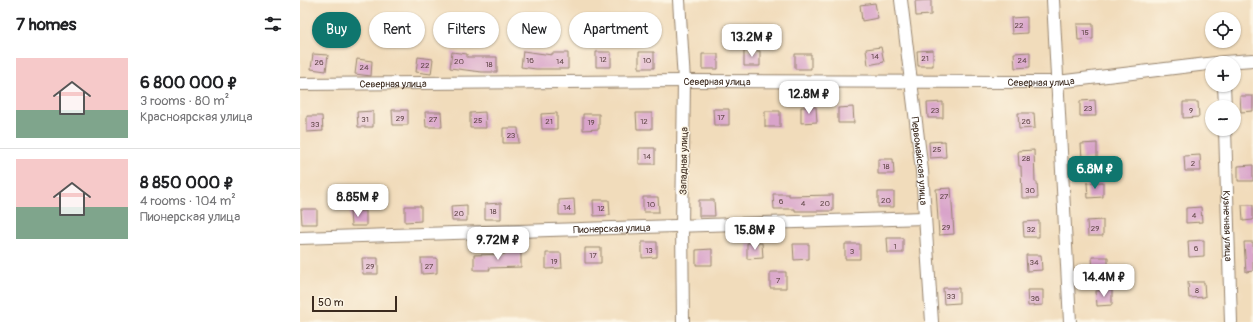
<!DOCTYPE html>
<meta charset="utf-8">
<style>
:root{--surface:#fff;--page:#f6f6f6;--text:#202124;--muted:#757577;--line:#e0e0e0;--accent:#0f766e}
body{margin:0;font-family:Pangolin,sans-serif;background:var(--page);color:var(--text);height:100vh;display:flex;flex-direction:column;font-size:15px;white-space:nowrap}
*{box-sizing:border-box;margin:0}
p{font-size:13px;color:var(--muted)}
.icon{flex:none;width:22px;height:22px;fill:none;stroke:currentColor;stroke-width:2;stroke-linecap:round;stroke-linejoin:round}
.map{position:relative;flex:1;overflow:hidden}
.drawer{display:flex;flex-direction:column;background:var(--surface);width:300px}
.drawer>*{flex:none}
.banner{position:absolute;left:12px;top:12px;width:380px;height:36px;display:flex;gap:8px}
.tools{position:absolute;left:905px;top:12px;display:grid;gap:8px}
.tools a{display:grid;place-items:center;width:36px;height:36px;border-radius:50%;background:var(--surface);box-shadow:0 1px 3px #0004;font-size:20px}
.scale{position:absolute;left:12px;bottom:10px;width:85px;box-sizing:border-box;padding-left:4px;border:2px solid #3b2a1e;border-top:0;font-size:11px;line-height:14px;white-space:nowrap;color:#3b2a1e;-webkit-text-stroke:3px #fcf5e5;paint-order:stroke}
.price{position:absolute;translate:-50% -34px;padding:0 9px;border-radius:8px;background:#fff;color:#222;font-size:13px;line-height:26px;filter:drop-shadow(0 1px 2px #0008)}
.price::after{content:'';position:absolute;left:50%;top:24px;width:12px;height:9px;margin-left:-6px;background:inherit;clip-path:polygon(0 0,100% 0,50% 100%)}
.price.current{background:var(--accent);color:#fff}
ul{padding:0;list-style:none}
li{display:flex;align-items:center;gap:12px;height:100px;padding:0 16px}
li+li{border-top:1px solid var(--line)}
li span{display:grid;place-items:center;flex:none;width:112px;height:80px;border-radius:0px;color:#555}
li>.icon{margin-inline-start:auto}
span .icon{width:48px;height:48px;fill:#fffc;stroke-width:1}
li b{font-size:17px}
h2{display:flex;justify-content:space-between;align-items:center;height:48px;padding:0 16px;font-size:17px}
.chip{padding:0 14px;border-radius:18px;background:var(--surface);box-shadow:0 1px 3px #0004;font-size:14px;line-height:36px}
.chip.current{background:var(--accent);color:#fff}
main{display:flex;flex:1;min-height:0}
.map>svg:first-child{display:block}
</style>
<main>
<section class="drawer">
<h2>7 homes<svg class="icon" aria-label="filters" viewBox="0 0 24 24"><path d="M4 7h16M4 17h16"/><circle cx="9" cy="7" r="2"/><circle cx="15" cy="17" r="2"/></svg></h2>
<ul>
<li><span style="background:linear-gradient(#f6c9c9 65%,#7fa58c 0)"><svg class="icon" aria-label="home" viewBox="0 0 24 24"><path d="M3 11l9-7 9 7M6 9v11h12V9"/></svg></span><div><b>6 800 000 ₽</b><p>3 rooms · 80 m²</p><p>Красноярская улица</p></div></li>
<li><span style="background:linear-gradient(#f6c9c9 60%,#7fa58c 0)"><svg class="icon" aria-label="home" viewBox="0 0 24 24"><path d="M3 11l9-7 9 7M6 9v11h12V9"/></svg></span><div><b>8 850 000 ₽</b><p>4 rooms · 104 m²</p><p>Пионерская улица</p></div></li>
</ul>
</section>
<div class="map">
<svg width="953" height="322" viewBox="0 0 953 322">
<rect width="100%" height="100%" fill="#fcf5e5"/>
<filter id="ink" filterUnits="userSpaceOnUse"><feTurbulence type="fractalNoise" baseFrequency=".025" numOctaves="2"/><feDisplacementMap in="SourceGraphic" scale="8" xChannelSelector="R" yChannelSelector="G"/><feConvolveMatrix kernelMatrix="1 2 1 2 8 2 1 2 1" color-interpolation-filters="sRGB"/></filter>
<filter id="wash" filterUnits="userSpaceOnUse"><feTurbulence type="fractalNoise" baseFrequency=".012" numOctaves="4" result="noise"/><feDisplacementMap in="SourceGraphic" scale="16" xChannelSelector="R" yChannelSelector="G"/><feGaussianBlur stdDeviation="0.9" result="paint"/><feColorMatrix in="noise" values="0 0 0 0 0 0 0 0 0 0 0 0 0 0 0 0 0 1.4 0 .05"/><feComposite in="paint" operator="in"/></filter>
<g filter="url(#wash)">
<rect width="100%" height="100%" fill="#f1dcbb"/>
<g id="blocks">
<path fill="#d9a4ca" d="M631,0V15L616,16L615,1Z
M575,3L578,18L562,21L560,5Z
M727,17V33L712,34L711,18Z
M777,24H793V39L778,40Z
M581,47L584,62L568,65L566,49Z
M633,50V66H618L617,51Z
M223,51L252,55V53H268V69H236L221,67Z
M444,51H460V66H444Z
M152,52L167,54V57H197V72H181L150,68Z
M296,52H311V67H296Z
M339,52H354V68H339Z
M730,52V67L715,68L714,53Z
M13,54L28,55L26,71L11,69Z
M402,54H418V69H402Z
M495,54H511V69H495Z
M118,57L133,59L131,74L116,72Z
M57,59L72,61L71,76L55,74Z
M940,96H953V111L941,112Z
M795,100L796,116H780V101Z
M643,102V118H628L627,103Z
M883,102H898L899,117L883,118Z
M501,107H516L517,122L501,123Z
M553,107L554,123H538V108Z
M413,109H429V125H414Z
M92,110H108V125H93Z
M73,111V127H58L57,112Z
M465,111H480V127H465Z
M125,112H141L142,127H126Z
M185,112L186,128H170V113Z
M257,113V129H242L241,114Z
M336,113H352V129H337Z
M718,113H734L735,128L719,129Z
M283,114H299V129L283,130Z
M7,116H22L23,131L7,132Z
M203,128H218L219,143H203Z
M645,141L646,157L630,158L629,142Z
M797,143V158L782,159L781,144Z
M339,148H355V164H339Z
M734,150L735,182H737L738,198H722L721,166H719L718,151Z
M900,155L901,171H885L884,156Z
M578,159H593L594,174H578Z
M953,165V181H938V166Z
M803,182V197L788,198L787,183Z
M651,188L654,234L639,235L636,189Z
M578,192H594V207H578Z
M473,194H489V196L533,195V211H495V209H474Z
M343,197H358L359,212H343Z
M274,199L275,215H259V200Z
M293,200H309L310,215L294,216Z
M399,200H414L415,216H399Z
M201,203V219H185V204Z
M167,205V221H152L151,206Z
M942,205H953V220L943,221Z
M105,206H121V221L105,222Z
M901,207L902,222L886,223V208Z
M1,209H17V224H2Z
M50,211H66V226H51Z
M803,220V236H788L787,221Z
M739,221V237H724L723,222Z
M587,238H603V253H588Z
M904,240V256L889,257L888,241Z
M342,242H357V257L342,258Z
M944,242H953V271L946,272Z
M447,243H462L463,258L447,259Z
M493,244H509V259L494,260Z
M545,244H560V259H545Z
M285,248H301V263H285Z
M412,249V265H396V250Z
M205,252H221V267L189,268L190,270H174V255L205,254Z
M246,253H261L262,268L246,269Z
M726,255H741L742,270L727,271Z
M792,257H808V272L793,273Z
M62,258H78V274H63Z
M121,258H137V273L122,274Z
M470,272H486V288H470Z
M888,282H904L905,297L889,298Z
M643,288H659V303L644,304Z
M727,290H743V305L728,306Z
M812,290V305L797,306L796,291Z"/>
</g>
</g>
<g filter="url(#ink)">
<use href="#blocks" fill-opacity="0" stroke="#96836c" stroke-width="1"/>
<g fill="none" stroke-linecap="round" stroke-linejoin="round">
<defs>
<g id="minor">
<path d="M379,0L384,81L382,225L383,322"/>
<path id="s1" d="M601,0L622,171L632,322"/>
<path d="M753,0L770,322"/>
<path id="s2" d="M0,84L384,81L757,82L924,62L953,60"/>
<path d="M924,85L925,107"/>
<path id="s3" d="M925,129L931,322"/>
<path id="s4" d="M0,238L624,218"/>
</g>
</defs>
<use href="#minor" stroke="#96836c" stroke-width="14"/>
<use href="#minor" stroke="#fff" stroke-width="12"/>
</g>
</g>
<g text-anchor="middle" stroke-width="3" stroke-linejoin="round" paint-order="stroke">
<g font-size="8" fill="#624849">
<text x="719" y="28">22</text>
<text x="785" y="35">15</text>
<text x="575" y="59">14</text>
<text x="625" y="61">21</text>
<text x="303" y="62">12</text>
<text x="230" y="63">16</text>
<text x="347" y="63">10</text>
<text x="722" y="63">24</text>
<text x="159" y="64">20</text>
<text x="260" y="64">14</text>
<text x="19" y="65">26</text>
<text x="189" y="67">18</text>
<text x="125" y="68">22</text>
<text x="64" y="70">24</text>
<text x="788" y="111">23</text>
<text x="635" y="113">23</text>
<text x="891" y="113">9</text>
<text x="421" y="120">17</text>
<text x="100" y="121">29</text>
<text x="65" y="122">31</text>
<text x="133" y="122">27</text>
<text x="178" y="123">25</text>
<text x="249" y="124">21</text>
<text x="344" y="124">12</text>
<text x="726" y="124">26</text>
<text x="291" y="125">19</text>
<text x="15" y="127">33</text>
<text x="211" y="138">23</text>
<text x="637" y="152">25</text>
<text x="347" y="159">14</text>
<text x="726" y="161">28</text>
<text x="893" y="166">2</text>
<text x="586" y="169">18</text>
<text x="730" y="193">30</text>
<text x="644" y="199">27</text>
<text x="586" y="203">20</text>
<text x="481" y="204">6</text>
<text x="503" y="206">4</text>
<text x="525" y="206">20</text>
<text x="351" y="207">10</text>
<text x="267" y="210">14</text>
<text x="301" y="211">12</text>
<text x="193" y="214">18</text>
<text x="159" y="216">20</text>
<text x="894" y="218">4</text>
<text x="646" y="230">29</text>
<text x="795" y="231">29</text>
<text x="731" y="232">32</text>
<text x="595" y="249">1</text>
<text x="896" y="251">6</text>
<text x="349" y="253">13</text>
<text x="552" y="254">3</text>
<text x="293" y="258">17</text>
<text x="254" y="264">19</text>
<text x="734" y="265">34</text>
<text x="70" y="269">29</text>
<text x="129" y="269">27</text>
<text x="478" y="283">7</text>
<text x="897" y="293">8</text>
<text x="651" y="299">33</text>
<text x="735" y="301">36</text>
</g>
<g font-size="10" fill="#3b2a1e" stroke="#fcf5e5">
<text dy="4" stroke="none"><textPath href="#s2" startOffset="741">Северная улица</textPath></text>
<text dy="4" stroke="none"><textPath href="#s2" startOffset="417">Северная улица</textPath></text>
<text dy="4" stroke="none"><textPath href="#s2" startOffset="93">Северная улица</textPath></text>
<text transform="translate(383 161) rotate(-89)" y="4">Западная улица</text>
<text dy="4" stroke="none"><textPath href="#s1" startOffset="162">Первомайская улица</textPath></text>
<text dy="4" stroke="none"><textPath href="#s3" startOffset="97">Кузнечная улица</textPath></text>
<text dy="4" stroke="none"><textPath href="#s4" startOffset="312">Пионерская улица</textPath></text>
</g>
</g>
</svg>
<div class="tools">
<a><svg class="icon" aria-label="locate" viewBox="0 0 24 24"><circle cx="12" cy="12" r="6"/><path d="M12 2v4M12 18v4M2 12h4M18 12h4"/></svg></a>
<a>+</a>
<a>−</a>
</div>
<div class="scale">50 m</div>
<b class="price" style="left:452px;top:58px">13.2M ₽</b>
<b class="price" style="left:509px;top:115px">12.8M ₽</b>
<b class="price current" style="left:795px;top:190px">6.8M ₽</b>
<b class="price" style="left:58px;top:218px">8.85M ₽</b>
<b class="price" style="left:455px;top:251px">15.8M ₽</b>
<b class="price" style="left:198px;top:261px">9.72M ₽</b>
<b class="price" style="left:804px;top:298px">14.4M ₽</b>
<div class="banner">
<a class="chip current">Buy</a>
<a class="chip">Rent</a>
<a class="chip">Filters</a>
<a class="chip">New</a>
<a class="chip">Apartment</a>
</div>
</div>
</main>
